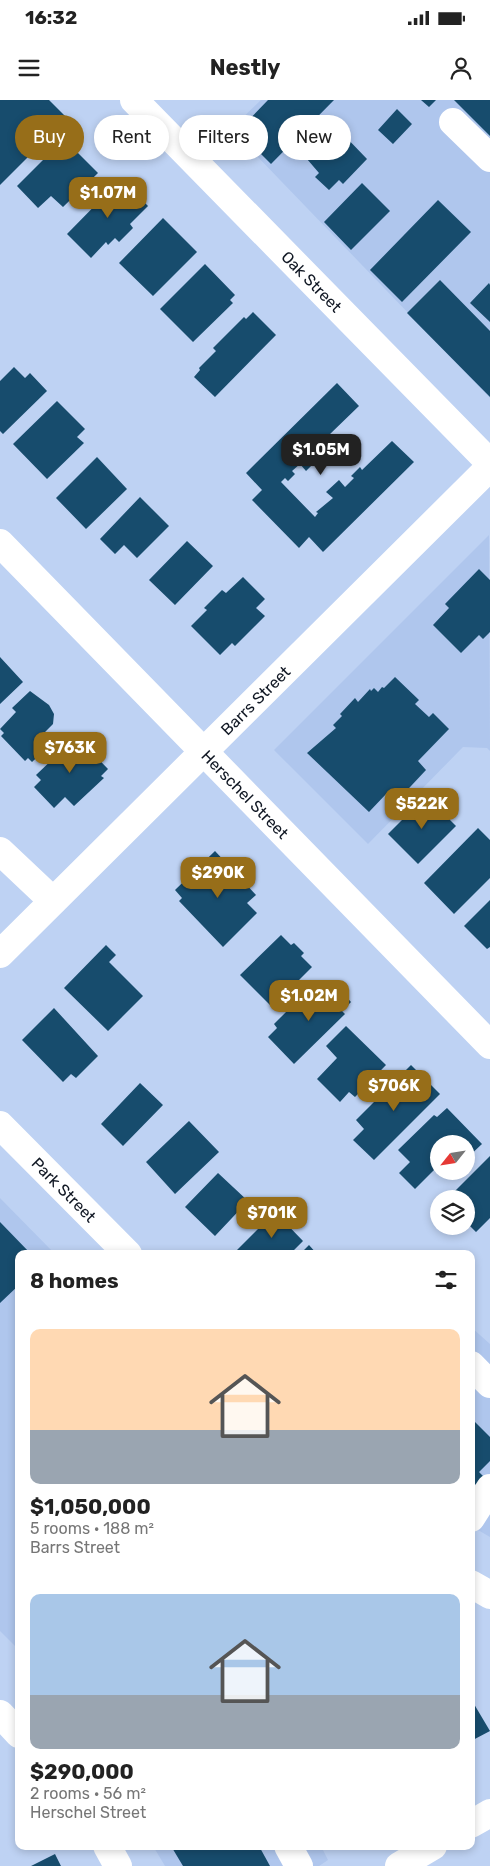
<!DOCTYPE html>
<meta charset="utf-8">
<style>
:root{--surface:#fff;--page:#f6f6f6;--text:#222;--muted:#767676;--accent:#976e19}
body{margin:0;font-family:Rubik,sans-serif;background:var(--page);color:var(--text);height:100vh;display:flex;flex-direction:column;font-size:19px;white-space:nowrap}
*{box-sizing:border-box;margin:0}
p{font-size:16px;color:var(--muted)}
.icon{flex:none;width:28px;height:28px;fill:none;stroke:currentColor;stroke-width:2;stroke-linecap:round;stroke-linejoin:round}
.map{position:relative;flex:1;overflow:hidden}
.side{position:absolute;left:15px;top:1150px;width:460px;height:600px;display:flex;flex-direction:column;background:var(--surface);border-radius:10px;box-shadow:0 2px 8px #0003}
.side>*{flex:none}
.hud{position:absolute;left:15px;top:15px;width:460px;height:45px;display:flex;gap:10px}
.needle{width:32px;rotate:240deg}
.tools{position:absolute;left:430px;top:1035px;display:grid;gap:10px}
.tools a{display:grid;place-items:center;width:45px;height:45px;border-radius:50%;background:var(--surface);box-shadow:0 2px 8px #0003;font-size:25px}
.price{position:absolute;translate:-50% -42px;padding:0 11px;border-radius:10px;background:var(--accent);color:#fff;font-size:16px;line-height:32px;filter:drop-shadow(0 1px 2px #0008)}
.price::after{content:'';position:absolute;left:50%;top:30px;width:15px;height:11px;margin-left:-8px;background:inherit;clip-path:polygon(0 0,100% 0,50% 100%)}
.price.current{background:#222;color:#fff}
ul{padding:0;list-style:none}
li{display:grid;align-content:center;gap:10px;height:265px;padding:0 15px}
li span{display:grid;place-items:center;height:155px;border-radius:10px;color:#555}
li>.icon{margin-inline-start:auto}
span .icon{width:90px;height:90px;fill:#fffc;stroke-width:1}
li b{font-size:21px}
h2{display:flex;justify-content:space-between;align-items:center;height:60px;padding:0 15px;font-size:21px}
.tag{padding:0 18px;border-radius:22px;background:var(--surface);box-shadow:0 2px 8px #0003;font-size:18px;line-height:45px}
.tag.current{background:var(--accent);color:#fff}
.status{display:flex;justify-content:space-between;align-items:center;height:35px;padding:0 25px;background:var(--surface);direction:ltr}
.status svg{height:14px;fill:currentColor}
header{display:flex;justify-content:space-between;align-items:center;height:65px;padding:0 15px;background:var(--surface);font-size:22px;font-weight:700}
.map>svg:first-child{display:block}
</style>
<div class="status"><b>16:32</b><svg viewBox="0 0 49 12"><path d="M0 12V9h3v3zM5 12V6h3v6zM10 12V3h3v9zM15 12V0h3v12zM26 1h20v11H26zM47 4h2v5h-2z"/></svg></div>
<header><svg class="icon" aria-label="menu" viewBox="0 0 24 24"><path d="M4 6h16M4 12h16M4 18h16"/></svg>Nestly<svg class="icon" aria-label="person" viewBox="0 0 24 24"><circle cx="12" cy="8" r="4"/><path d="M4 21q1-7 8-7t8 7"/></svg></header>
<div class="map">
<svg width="490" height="1766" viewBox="0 0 490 1766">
<rect width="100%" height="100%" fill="#bed2f3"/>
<path fill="#afc6ed" d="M261,0H490V298L231,29Z
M489,435L490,651L487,648L463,647L368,744L274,650Z
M0,1098L55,1154H19V1550L0,1531Z
M471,1227L490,1244V1437L471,1426Z
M153,1746H321L328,1760L319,1766H165Z"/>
<path fill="#174c6d" d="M0,0H49L67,18L0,85Z
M268,0H334L271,64L238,31Z
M421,0H436L429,7Z
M454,0H490V36Z
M397,9L412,24L393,44L378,30Z
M341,32L367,59L343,84L339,80L329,90L315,77L319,73L301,52L318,34L329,44Z
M64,39L98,73L63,107L51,96L38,108L17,86Z
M121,79L148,106L130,124L133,128L119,142L115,138L108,145L106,142L91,158L67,134Z
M362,83L390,111L351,150L324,122Z
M438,100L471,132L402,202L370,170Z
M163,118L197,152L153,196L119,163Z
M205,164L235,195L230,200L233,203L193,242L160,209Z
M440,180L490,231V297L407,213Z
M489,183L490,185V222L470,203Z
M253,212L276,235L215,297L194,277L200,270L199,268L216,251L213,248L244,217L246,219Z
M14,267L25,278L30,273L47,291L3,334L0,331V281Z
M337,283L359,306L329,335L331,338L323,346L321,343L311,353L318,359L306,371L300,364L292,371L295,374L288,381L285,378L281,382L315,417L318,413L316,412L333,398L326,392L339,380L345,387L354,378L351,376L360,367L362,370L392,341L414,362L323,452L309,437L299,448L252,400L262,390L246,373Z
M57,301L85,329L77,337L84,343L47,379L13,344Z
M97,357L127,389L86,429L56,398Z
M140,397L169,426L137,458L124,445L115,454L100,439Z
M187,441L213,466L175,505L149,480Z
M479,469L490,480V532L483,539L479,535L461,553L433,525L449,508L445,504Z
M243,477L265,499L256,508L265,516L235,546L232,543L220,555L191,526L207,510L204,508L222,490L226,493Z
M0,557L23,582L0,604Z
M395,577L419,600L415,604L429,617L433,613L449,629L418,661L426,670L396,702L387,693L369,712L307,653L336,628L333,625L342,616L340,614L355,598L358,602L370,589L371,591L374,588L378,592L382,587L384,588Z
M30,591L49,605L54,614L53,624L43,634L51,644L32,662L28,658L25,661L1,636L4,633L0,629L16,612L12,608Z
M74,634L108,669L101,676L104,678L74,706L65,697L54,708L34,687L41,680L36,675L57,655L55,652Z
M426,696L456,726L418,764L388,734Z
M478,728L490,740V778L454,814L424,783Z
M215,751L256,795L247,803L257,813L223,847L179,801L182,798L175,790Z
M490,800V847L487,849L464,826Z
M281,835L291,845L294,843L304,853L301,856L312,867L272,907L240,875Z
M106,845L116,855L109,862L143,896L108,931L64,888Z
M331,881L351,902L342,911L345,914L294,964L268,937L277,928L274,924L291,907L294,911L318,888L321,891Z
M54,908L98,956L76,978L71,974L63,982L22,940Z
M346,926L386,965L355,997L349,992L340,1002L317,979L337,958L326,946Z
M411,965L440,994L374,1060L353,1040L364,1029L356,1020Z
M140,983L163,1005L123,1046L101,1024Z
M447,1008L482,1044L466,1059V1044H439V1065L415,1089L399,1073L410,1062L398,1050L434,1015L437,1017Z
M189,1021L219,1052L175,1094L146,1062Z
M490,1056V1118L476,1132L466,1122V1099H455L451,1095Z
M218,1073L248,1101L215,1136L185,1107Z
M275,1112L303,1141L290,1154H233Z
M0,1122L31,1154H19V1185L0,1203Z
M309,1145L317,1154H300Z
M471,1318L490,1337V1361L479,1372L489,1382L481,1390L471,1380Z
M471,1599L490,1631L471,1641Z
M171,1746H259L270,1766H183Z
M55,1754L61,1766H31Z"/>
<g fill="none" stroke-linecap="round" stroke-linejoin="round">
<g stroke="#fff" stroke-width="28">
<path id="s1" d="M134,0L490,363"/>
<path d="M453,22L490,58"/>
<path id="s2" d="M0,443L490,945"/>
<path d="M0,751L53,801"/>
<path id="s3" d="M0,854L490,367"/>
<path id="s4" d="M0,1025L128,1154"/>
<path d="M471,1265L490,1284"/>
<path d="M471,1418L490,1388"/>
<path d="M471,1484L490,1495"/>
<path d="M0,1614L19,1634"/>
<path d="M471,1724L490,1713"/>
<path d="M107,1746L118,1766"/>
<path d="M288,1746L299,1766"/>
<path d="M399,1766L433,1746"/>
</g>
</g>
<g text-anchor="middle" stroke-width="5" stroke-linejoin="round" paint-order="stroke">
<g font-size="16" fill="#111824" stroke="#cfdffa">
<text dy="6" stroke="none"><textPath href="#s1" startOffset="254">Oak Street</textPath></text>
<text dy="6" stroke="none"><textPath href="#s3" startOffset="360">Barrs Street</textPath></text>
<text dy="6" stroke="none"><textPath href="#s2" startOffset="351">Herschel Street</textPath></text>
<text dy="6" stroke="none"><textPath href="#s4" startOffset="91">Park Street</textPath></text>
</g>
</g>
</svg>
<div class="tools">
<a><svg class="needle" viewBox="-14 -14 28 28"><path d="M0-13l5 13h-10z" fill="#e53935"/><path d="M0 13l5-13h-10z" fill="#767676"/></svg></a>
<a><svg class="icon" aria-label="layers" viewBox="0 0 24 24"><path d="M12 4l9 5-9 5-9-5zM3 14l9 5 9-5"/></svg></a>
</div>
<b class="price" style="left:108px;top:119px">$1.07M</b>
<b class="price current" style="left:321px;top:376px">$1.05M</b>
<b class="price" style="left:70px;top:674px">$763K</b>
<b class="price" style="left:422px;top:730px">$522K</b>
<b class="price" style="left:218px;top:799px">$290K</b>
<b class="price" style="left:309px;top:922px">$1.02M</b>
<b class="price" style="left:394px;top:1012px">$706K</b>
<b class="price" style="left:272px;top:1139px">$701K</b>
<div class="hud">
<a class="tag current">Buy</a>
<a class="tag">Rent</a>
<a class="tag">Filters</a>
<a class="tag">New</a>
</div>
<section class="side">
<h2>8 homes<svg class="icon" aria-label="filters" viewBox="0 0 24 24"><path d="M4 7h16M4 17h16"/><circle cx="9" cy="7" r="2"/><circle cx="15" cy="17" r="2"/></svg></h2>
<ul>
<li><span style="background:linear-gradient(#ffd9b3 65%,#9aa5b1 0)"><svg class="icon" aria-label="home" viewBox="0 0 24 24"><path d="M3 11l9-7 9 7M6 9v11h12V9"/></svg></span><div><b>$1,050,000</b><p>5 rooms · 188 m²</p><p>Barrs Street</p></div></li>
<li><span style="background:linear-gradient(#a9c7e8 65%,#9aa5b1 0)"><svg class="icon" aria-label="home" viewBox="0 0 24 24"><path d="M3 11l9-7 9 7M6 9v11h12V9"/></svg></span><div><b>$290,000</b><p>2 rooms · 56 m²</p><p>Herschel Street</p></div></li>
</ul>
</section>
</div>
